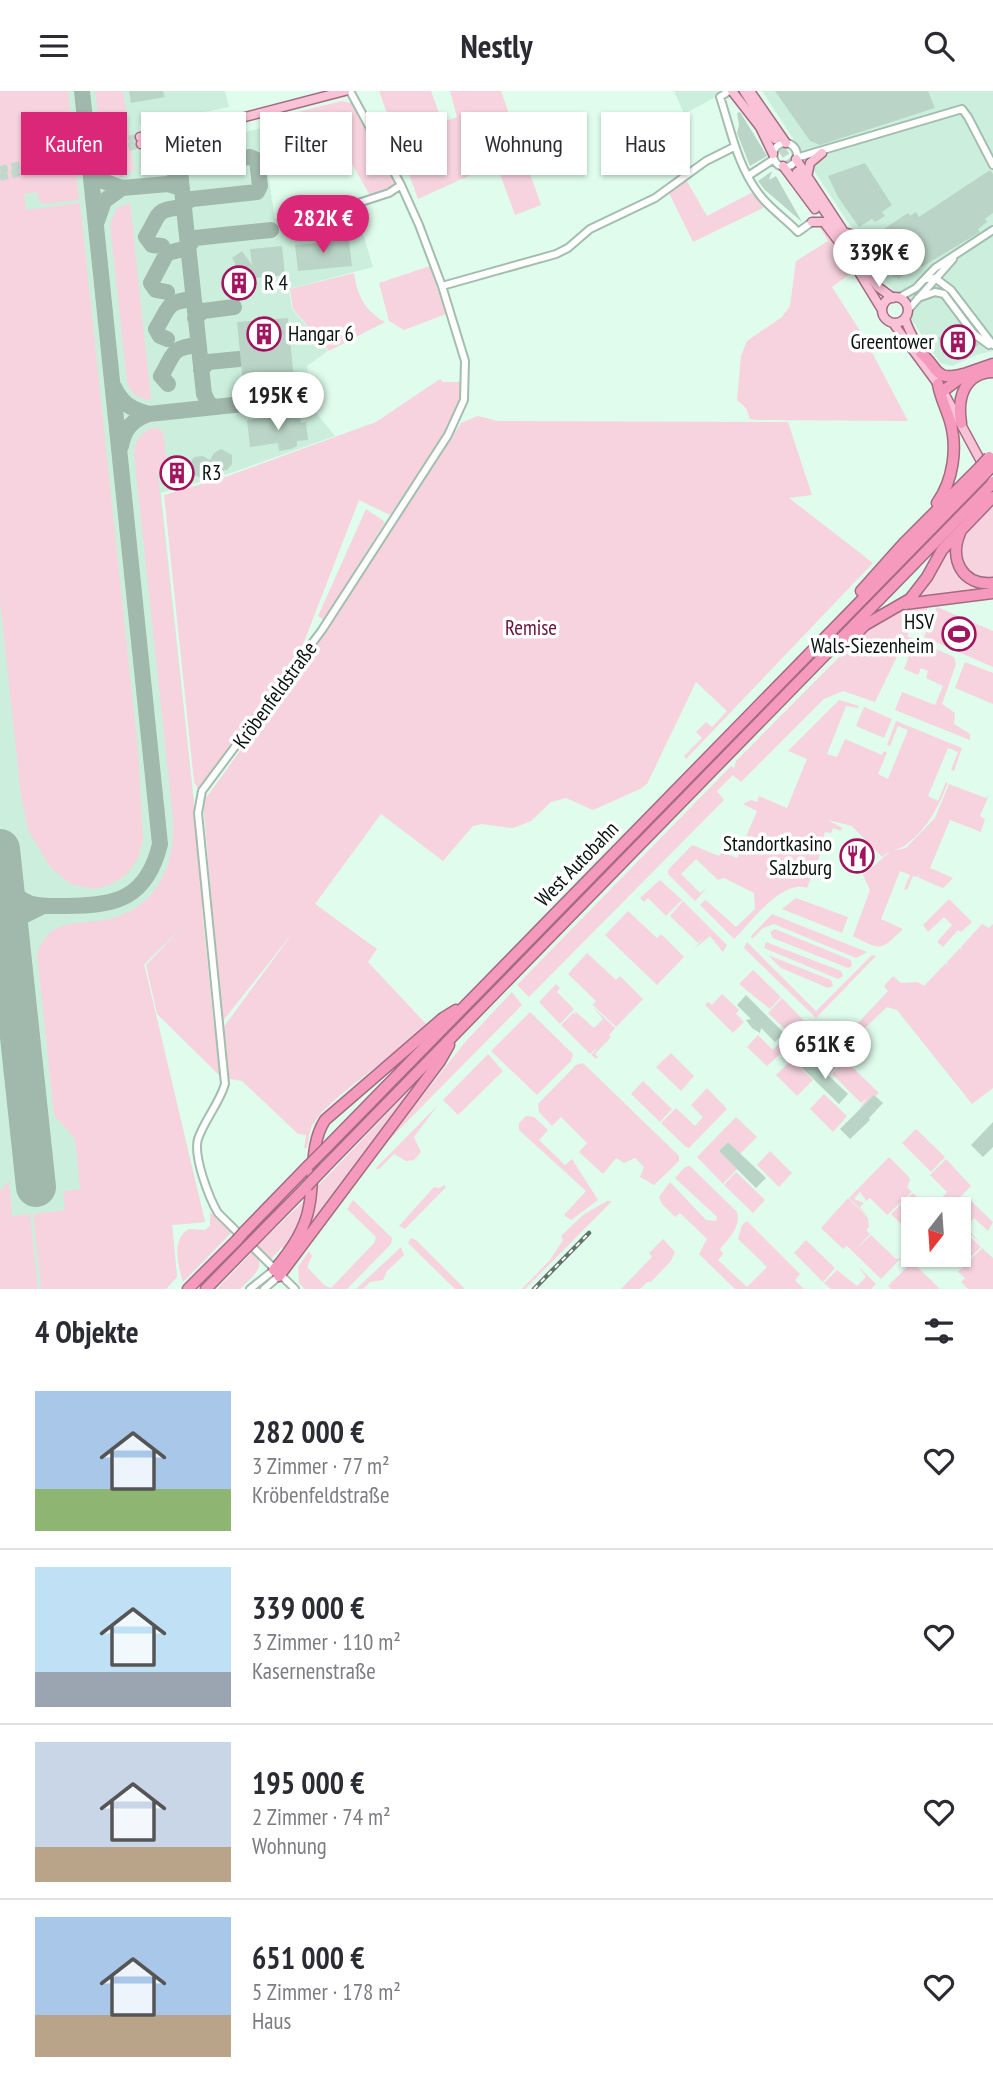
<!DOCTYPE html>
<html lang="de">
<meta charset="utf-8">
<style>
:root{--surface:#fff;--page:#f2f2f3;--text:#2b2b33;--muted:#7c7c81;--line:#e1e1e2;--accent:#db2777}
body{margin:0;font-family:"PT Sans Narrow",sans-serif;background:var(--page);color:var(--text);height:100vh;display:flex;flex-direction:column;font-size:26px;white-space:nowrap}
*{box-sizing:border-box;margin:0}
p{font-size:23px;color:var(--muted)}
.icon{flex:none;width:38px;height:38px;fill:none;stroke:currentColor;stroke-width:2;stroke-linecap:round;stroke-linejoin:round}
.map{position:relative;height:1198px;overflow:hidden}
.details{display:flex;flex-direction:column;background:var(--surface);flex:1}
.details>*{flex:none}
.hud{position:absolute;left:21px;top:21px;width:952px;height:63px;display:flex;gap:14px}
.needle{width:46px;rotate:197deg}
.buttons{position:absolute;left:901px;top:1106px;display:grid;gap:14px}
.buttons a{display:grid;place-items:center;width:70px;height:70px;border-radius:0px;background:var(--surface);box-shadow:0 2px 5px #0004;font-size:35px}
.price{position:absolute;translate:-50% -60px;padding:0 16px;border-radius:24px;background:#fff;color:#222;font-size:23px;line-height:46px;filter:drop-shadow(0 2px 4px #0008)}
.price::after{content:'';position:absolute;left:50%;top:42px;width:21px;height:16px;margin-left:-10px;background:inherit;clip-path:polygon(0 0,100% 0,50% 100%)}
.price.active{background:var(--accent);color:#fff}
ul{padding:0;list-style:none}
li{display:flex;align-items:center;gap:21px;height:175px;padding:0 35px}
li+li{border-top:2px solid var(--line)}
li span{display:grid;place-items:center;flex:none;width:196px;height:140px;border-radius:0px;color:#555}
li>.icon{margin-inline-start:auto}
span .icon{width:84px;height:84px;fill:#fffc;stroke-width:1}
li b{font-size:30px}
h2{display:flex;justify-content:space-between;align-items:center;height:84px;padding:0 35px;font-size:30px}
.chip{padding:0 24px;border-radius:0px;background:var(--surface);box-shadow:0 2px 5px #0004;font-size:24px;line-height:63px}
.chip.active{background:var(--accent);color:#fff}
header{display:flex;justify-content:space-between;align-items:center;height:91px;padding:0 35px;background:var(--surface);font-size:32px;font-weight:700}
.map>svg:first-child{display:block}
</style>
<header><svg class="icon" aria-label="menu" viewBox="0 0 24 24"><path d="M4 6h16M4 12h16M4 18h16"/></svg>Nestly<svg class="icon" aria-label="search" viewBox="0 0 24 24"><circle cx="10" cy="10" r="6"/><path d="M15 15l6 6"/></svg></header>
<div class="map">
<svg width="993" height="1198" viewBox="0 0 993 1198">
<rect width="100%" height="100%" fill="#e0fced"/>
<path fill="#ccefdd" d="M0,0H225L229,16L139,34L142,69L261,37L275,128L320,124L346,116L347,135L360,133L373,176L289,198L292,218L328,260L307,275L313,318L335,345L234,381L161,402L205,814L144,874L205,1131L172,1134L177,1186L166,1198H0Z
M674,0H727L684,23Z
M762,0H993V260L976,264L953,275L940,272Z"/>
<path fill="#f6d3de" d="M0,0H68L79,109L45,113L39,111L37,101L24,103L26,119L80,112L138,660L143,749L137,769L126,784L109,794L94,798L71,793L50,776L28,739L21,704L0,511Z
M95,0H123L134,78L131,82H116L105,72Z
M379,0H431L442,31L457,26L450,0H501L541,114L515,124L492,61L481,56L472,63L477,81L418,108Z
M342,10L351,12C367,38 386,65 396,93L371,106L337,47L269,72L261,30Z
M685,87L707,125L753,101L765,116L693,151L668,100Z
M803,109L854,180L832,196L864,246L908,330L758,329L750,328L746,317L737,309L741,265L747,250L782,226L790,215L796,170L828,150Z
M130,112L151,309C137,308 130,302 127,290L110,133L117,117Z
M430,175L446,223L404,239L389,230L379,192Z
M354,182C357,204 365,220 385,231L329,260L293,218L290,198Z
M440,288L443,291H463C460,340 417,385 390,424L359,409L302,556L260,620L207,691L198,698L194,691L164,404L228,385L376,331Z
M478,325L498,330L788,331L812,404L789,407L873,472L686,668L684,665L702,647L696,641L706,631L712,636L727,620L696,591L647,693L640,698L593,719L566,707L551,711L531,730L513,737L481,733L473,735L443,770L381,723L315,813L377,858L368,871L428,935L340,1004L321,1022L311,1036L307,1057H304L306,1044L298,1043L242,990L221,986L157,923L146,874L187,831L144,873L205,1131L172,1134L177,1186L166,1198H41L33,1123L65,1119L63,1100L80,1098L75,1048L54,1024L37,863C50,825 77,835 109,828C157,817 176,773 173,728L134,363C135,348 142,339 156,336L163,341L167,372L158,383L205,814L202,817L214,935L223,937L295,839L222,931L203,711L326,541L461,332Z
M993,413V488L986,489L969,483L958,464L965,439Z
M366,418L385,431L324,529L318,525Z
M952,451L957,477L993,496V499L914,508Z
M930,512L919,534L913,531L907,545L954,566L956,573L942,613L955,622L954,633L970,643V649L895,619L902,601L935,614L943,595L926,587L928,580L921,577L918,584L904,578L910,562L900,559L875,611L843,600L824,608L741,691L733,684L717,700L724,709L529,906L517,894L731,675L734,677L736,670L864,541L884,526Z
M937,516L993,540V576L924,546Z
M965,571L993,582V613L955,597Z
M839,609L859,615L858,617L846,615L827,663L837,666L845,648L882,664L884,660L887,662L878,683L888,688L908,639L898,635L890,655L887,654L896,630L962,657L954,680L951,679L958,661L948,657L928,705L938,710L946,691L948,692C938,716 928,737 907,753C899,760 892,757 882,766L852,735L828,729L842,737L841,740L833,737L831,742L825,741L821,753L824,754L807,797C781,788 751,832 734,848L700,814L705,809L707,810L736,836L755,818L754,802L724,787L718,789L696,768L681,783L700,802L708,796L695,810L668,783V779L692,754L719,765L722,761L737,767L757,720L743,713L751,709L757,711L759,705L787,717L807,668L788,660Z
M864,616L892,628L884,647L856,635Z
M949,693L986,707L989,704L980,725L985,728L981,741L950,729L930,777L953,787L943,797L919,787L918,782V786L913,785L907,799L904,798L910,784L900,780L881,828L903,838C880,860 882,860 853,845L870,799L863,784L891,760L906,757L935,727Z
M660,789L682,809L666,825L648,807L644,811L640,807Z
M796,807L848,826L842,842L782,818Z
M949,808L972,831L961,841L958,839L943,856L937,851L952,834L944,826L928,841L923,834Z
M683,810L727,854L723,861L710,845L694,858L704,847L698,852L670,825Z
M628,820L657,847L661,843L684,866L657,894L605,844Z
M772,823L867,861L856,867L774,833L763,837L752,848L751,845Z
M982,833L989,837L993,833V997L972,1013L897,919L887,916L863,939L857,933L888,900L884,895L893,885L901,892L918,891L924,895L946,872L948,876L947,871L960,857L963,859L961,856Z
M775,838L851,869L852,875L848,877L773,847L770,841Z
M747,851L816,920L872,864L876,865L816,927L744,857Z
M766,851L841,880L843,885L838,888L764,857Z
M587,862L616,889L620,885L643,908L616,936L593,914L596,910L568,883Z
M768,864L831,889L833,895L828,897L781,877Z
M753,879L781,906L770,918L739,893Z
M556,893L560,897L557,901L574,918L560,933L539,911Z
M512,901L522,914L380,1058L466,950Z
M722,903L739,919L736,923L744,931L733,942L705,914L708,911L712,914Z
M782,907L808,934L791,953L784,947L789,942L768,922Z
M592,915L615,937L609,944L611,946L595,963L598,966L596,968L591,964L599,955L590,963L561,934L573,922L576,923L575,920L594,937L603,928Z
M530,921L573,963L571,970L537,1004L491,960Z
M818,943L844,968L829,984L810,967L801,977L813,989L797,1005L776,984Z
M758,944L773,959L783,949L789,955L767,975L747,956Z
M671,962L694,985L681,1000L656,976Z
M488,963L503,980L458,1024L443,1009Z
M845,969L879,1002L859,1018L868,1006L861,1012L832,983Z
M583,972L679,1065V1070L654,1094L640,1086L644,1076L635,1067L624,1072L616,1067L603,1083L579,1061L587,1052L561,1026L552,1035L539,1021L538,1013L576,974Z
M424,984L288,1166L315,1098Z
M643,990L672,1018L660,1031L631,1003Z
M707,997L727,1018L689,1057L686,1056L661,1032L676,1017L695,1035L703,1026L691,1014Z
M824,1003L847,1025L833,1041L810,1018Z
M438,1014L414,1046L421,1061L414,1069L406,1070L394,1063L379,1078H375Z
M526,1025L534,1026L548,1039L539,1049L565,1074L572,1068L598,1109L571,1129L564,1124L586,1100L519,1039V1032Z
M736,1026L757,1046L740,1063L728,1051L719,1060L737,1078L723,1093L697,1066Z
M916,1038L945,1066L931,1081L902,1052Z
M770,1060L792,1082L779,1096L757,1074Z
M889,1066L909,1086L910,1089L907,1096L912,1101L887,1124L870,1107L866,1110L860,1101L854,1108L864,1112L860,1116L868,1126L849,1107Z
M946,1068L971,1095L949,1118L938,1111L947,1101L930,1084Z
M690,1075L737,1121C741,1136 729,1147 720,1158L723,1163L718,1169L747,1196L767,1176L738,1148L742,1134L747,1130L800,1183L795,1189L804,1198H735L699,1163L707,1148L680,1122L675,1126L662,1113L659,1106L670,1091L706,1129L716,1130L717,1126L675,1087L685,1076Z
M736,1081L765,1109L753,1122L724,1094Z
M9,1090L12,1125L30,1123L38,1198H0V1100Z
M444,1094L446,1096L405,1138L399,1135L434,1096L440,1097Z
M913,1102L930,1118H914L913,1145L891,1123Z
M308,1106C304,1128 292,1158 273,1171L284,1158L282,1156L271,1168L256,1156Z
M848,1107L868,1127L869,1136L866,1139L870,1143L856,1158L871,1144L896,1168L901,1167L881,1188L847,1155L843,1158L821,1137Z
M353,1109L392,1147L391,1153L347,1198H305L299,1192L298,1176L309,1160L312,1165L307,1176L324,1194L331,1197L374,1152L376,1146L347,1118Z
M607,1110H612L525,1198H522L550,1169L563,1149L561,1145L583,1124Z
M971,1110L993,1131L988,1140L974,1127L966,1136L982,1154L959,1132V1122Z
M210,1121L232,1141L183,1191C178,1174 171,1148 189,1138L205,1139L210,1135Z
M959,1135L981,1156L960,1177L947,1164H959Z
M411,1147L416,1149L465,1198H455L408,1152Z
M663,1148L675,1161L671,1170L651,1191H647L640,1198H621L652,1166L649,1162Z
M806,1149L835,1177L823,1191L794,1162Z
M401,1156L404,1164L387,1180L383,1189L370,1191L363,1198H356Z
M982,1157L993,1167V1198H968L961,1191L965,1187L958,1181Z
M253,1160C269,1176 251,1186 240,1198H217Z
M912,1171L940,1198H891L888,1195Z
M858,1175L876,1193L871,1198H831L824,1192L837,1179L857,1195L866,1186Z"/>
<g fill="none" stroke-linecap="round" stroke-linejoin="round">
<path stroke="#a1b8ac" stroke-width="16" d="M91,72L103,90L122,97L104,110L97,130
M180,80L204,303L209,313L216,316
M168,93L176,89L182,76L187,73L250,66L257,69L260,95L257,101L192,108L186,111L184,117
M122,97L168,93L178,96
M162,155L152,154L146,146C161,122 153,119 184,116
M188,155L195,147L271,139
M167,201L156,199L151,192L167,162L188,157
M195,227L203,220L234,216
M167,248L160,245L156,238C170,216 165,211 193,208
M201,279L208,271L239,268
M168,293L161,285C175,263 169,257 198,254
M114,296C122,313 131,318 149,323C132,329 124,338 121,355
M149,323L243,313
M4,792C25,817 36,815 66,815C117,815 147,807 160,753L82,0
M10,850L21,826L41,816"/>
<path stroke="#a1b8ac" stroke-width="40" d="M0,758L36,1096"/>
</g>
<path fill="#bad5c7" d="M129,0H163L165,6L131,12Z
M775,0H928L935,17L820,54L810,50Z
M740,21L767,65L750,75L737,42L739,34L737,22Z
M865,72L892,114L882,121L885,125L875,131L872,128L859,136L838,106L828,85Z
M990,79L993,83V122L985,128L987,131L978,138L980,141L922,176L920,173L898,188L896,185L894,187L870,151L875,148L873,145L908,122L910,125L916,121L919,126Z
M772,80L769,89L776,85L802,131L765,99L758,90Z
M349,149L352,175L298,180L295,154Z
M282,155L285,184L246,188L241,198L234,196L233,189L240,183L234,178L235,172L232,167L242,160L252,174L250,158Z
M288,227L294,289L243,293L237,231Z
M960,234L979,254L951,268L938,247Z
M300,323L301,332L306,331L308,349L297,350V355L291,358L279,360L278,352L250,356L247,329Z
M221,358L232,364V373L227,379L219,380L212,376L208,383L201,387L189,382L186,389L179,393L168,388L167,379L172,373L180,372L188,375L194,366L203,365L210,369L214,362Z
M746,904L784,942L775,951L761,937L760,942L752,937L746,929L751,928L737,914Z
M810,967L848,1003L839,1013L801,976Z
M874,1004L883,1012L869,1027L870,1029L850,1048L840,1038Z
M993,1031V1056L983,1066L971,1054Z
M728,1051L766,1087L756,1097L719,1060Z"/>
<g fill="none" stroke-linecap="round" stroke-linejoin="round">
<path stroke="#c0d9cc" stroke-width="8" stroke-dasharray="8 4" stroke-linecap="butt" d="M775,48L797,81
M0,79L140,46
M0,86L141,53"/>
<defs>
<path id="minor" d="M729,0L720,6C731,39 737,74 759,103C769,117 786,128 798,141L812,131
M773 64a12 12 0 1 1 24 0a12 12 0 1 1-24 0Z
M796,67L962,18L968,26L993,74
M748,85L774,68
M350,135L349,117L352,114L389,102L401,94
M925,188L935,187L951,199L993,254
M442,195L556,163L568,157L590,138L655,107L706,70L734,56
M898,207L916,197L935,177L993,139
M918,207L935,201L944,203L974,243L989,254
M908,219L953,168
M250,1198L274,1179
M264,1198L279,1185
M295,1198L218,1122C209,1107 193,1065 198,1048C205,1028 219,1013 225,993L198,722L202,700L322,539L448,344L464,309L465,270L442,195L419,134L401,94L350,0"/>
<path id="major" d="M732,0L760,36L773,63
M744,0L775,48
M750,0L786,52
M140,46L217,29
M141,53L345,0
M796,68L842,138
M783,75L815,118
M797,81L878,196L893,207
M807,86L810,72L822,62
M812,131H824
M826,134L845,159
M844,141L861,146L868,168V182
M843,155L882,219
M882 219a13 13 0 1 1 26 0a13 13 0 1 1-26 0Z
M905,227C908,241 920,254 921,267
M893,232L943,300L984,376"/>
<path id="highway" d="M921,262C939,277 934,291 963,283
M943,300L967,282L993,273
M961,332C957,307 964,282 993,281
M937,412C953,390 958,357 950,330C946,317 940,306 938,293
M960,442C949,468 962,495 993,492
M861,500L903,453L979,377
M905,513L993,502
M839,554L850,549L865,534L910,508L927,486L942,459L993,406
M327,1056L983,385
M325,1076L989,396
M244,1141L308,1075
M253,1150L307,1095
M274,1179C289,1162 305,1139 309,1116C315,1087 309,1054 325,1029L443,927L456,919
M279,1185L440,970L449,954
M188,1198L237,1149
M206,1198L247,1156"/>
</defs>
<use href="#minor" stroke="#a3bdaf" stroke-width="10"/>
<use href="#major" stroke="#a36b80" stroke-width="11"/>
<use href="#highway" stroke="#a36b80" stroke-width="13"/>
<use href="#minor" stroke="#fff" stroke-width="6"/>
<use href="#major" stroke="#fac2d7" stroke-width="8"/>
<use href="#highway" stroke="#f69abd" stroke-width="10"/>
<defs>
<path id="rail" d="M534,1198L589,1142"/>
</defs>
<use href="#rail" stroke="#62736a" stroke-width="4.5"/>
<use href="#rail" stroke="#fff" stroke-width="2" stroke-dasharray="5" stroke-linecap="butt"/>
<defs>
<path id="highway-bridge" d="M979,377L989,366
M983,385L993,374
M989,396L993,391
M308,1075L327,1056
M307,1095L325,1076
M237,1149L244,1141
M247,1156L253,1150"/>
</defs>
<use href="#highway-bridge" stroke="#a36b80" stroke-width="13" stroke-linecap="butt"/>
<use href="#highway-bridge" stroke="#f69abd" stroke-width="10"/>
</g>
<defs>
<symbol id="building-ring" viewBox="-11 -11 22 22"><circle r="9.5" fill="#fff" stroke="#a1155e" stroke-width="1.5"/><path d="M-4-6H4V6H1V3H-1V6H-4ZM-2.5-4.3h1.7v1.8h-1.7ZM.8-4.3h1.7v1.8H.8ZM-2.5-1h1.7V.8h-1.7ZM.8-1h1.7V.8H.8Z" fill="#a1155e"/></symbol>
<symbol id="stadium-ring" viewBox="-11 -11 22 22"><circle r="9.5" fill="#fff" stroke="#a1155e" stroke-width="1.5"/><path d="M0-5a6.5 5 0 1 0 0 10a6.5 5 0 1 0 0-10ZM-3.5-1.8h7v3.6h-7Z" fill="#a1155e"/></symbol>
<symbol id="restaurant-ring" viewBox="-11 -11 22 22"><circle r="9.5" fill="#fff" stroke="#a1155e" stroke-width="1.5"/><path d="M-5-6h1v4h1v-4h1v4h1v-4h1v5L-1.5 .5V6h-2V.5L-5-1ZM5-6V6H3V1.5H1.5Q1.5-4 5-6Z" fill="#a1155e"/></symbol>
</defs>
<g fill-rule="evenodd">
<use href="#building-ring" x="220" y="173" width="38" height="38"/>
<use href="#building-ring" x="245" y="224" width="38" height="38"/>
<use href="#building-ring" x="939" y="232" width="38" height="38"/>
<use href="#building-ring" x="158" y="363" width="38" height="38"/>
<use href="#stadium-ring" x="940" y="524" width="38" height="38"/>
<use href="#restaurant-ring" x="838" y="746" width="38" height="38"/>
</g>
<g text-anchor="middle" stroke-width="7" stroke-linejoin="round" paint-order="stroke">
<g font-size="21" fill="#0a140f" stroke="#fff" text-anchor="start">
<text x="264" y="199">R 4</text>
<text x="288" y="250">Hangar 6</text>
<text x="934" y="258" text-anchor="end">Greentower</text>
<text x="202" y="389">R3</text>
<text x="934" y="538" text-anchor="end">HSV<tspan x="934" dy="24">Wals-Siezenheim</tspan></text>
<text x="832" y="760" text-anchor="end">Standortkasino<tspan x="832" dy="24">Salzburg</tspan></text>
</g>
<g font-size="21" fill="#69133d" stroke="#fff">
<text x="531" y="544">Remise</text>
</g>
<g font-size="21" fill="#0a140f" stroke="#fff">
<text transform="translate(275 604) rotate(-54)" y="7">Kröbenfeldstraße</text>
<text transform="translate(577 773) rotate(-46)" y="7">West Autobahn</text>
</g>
</g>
</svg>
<div class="buttons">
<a><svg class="needle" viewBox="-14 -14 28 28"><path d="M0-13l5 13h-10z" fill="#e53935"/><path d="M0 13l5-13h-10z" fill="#7c7c81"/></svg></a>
</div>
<b class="price active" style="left:323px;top:164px">282K €</b>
<b class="price" style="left:879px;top:198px">339K €</b>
<b class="price" style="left:278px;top:341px">195K €</b>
<b class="price" style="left:825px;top:990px">651K €</b>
<div class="hud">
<a class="chip active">Kaufen</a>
<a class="chip">Mieten</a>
<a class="chip">Filter</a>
<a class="chip">Neu</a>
<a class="chip">Wohnung</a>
<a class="chip">Haus</a>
</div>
</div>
<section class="details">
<h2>4 Objekte<svg class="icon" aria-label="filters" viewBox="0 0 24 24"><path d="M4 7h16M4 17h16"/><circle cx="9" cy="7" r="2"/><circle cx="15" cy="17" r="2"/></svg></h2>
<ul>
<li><span style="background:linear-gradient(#a9c7e8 70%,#8fb573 0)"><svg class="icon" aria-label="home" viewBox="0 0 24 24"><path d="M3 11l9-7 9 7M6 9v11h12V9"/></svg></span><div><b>282 000 €</b><p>3 Zimmer · 77 m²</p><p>Kröbenfeldstraße</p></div><svg class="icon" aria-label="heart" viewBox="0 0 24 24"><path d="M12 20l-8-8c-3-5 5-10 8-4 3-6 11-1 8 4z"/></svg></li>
<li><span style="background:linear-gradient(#bfe0f5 75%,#9aa5b1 0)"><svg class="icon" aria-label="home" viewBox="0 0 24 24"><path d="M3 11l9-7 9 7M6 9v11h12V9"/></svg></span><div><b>339 000 €</b><p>3 Zimmer · 110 m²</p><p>Kasernenstraße</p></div><svg class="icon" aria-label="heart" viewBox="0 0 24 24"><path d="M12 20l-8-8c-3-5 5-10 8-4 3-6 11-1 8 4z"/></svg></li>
<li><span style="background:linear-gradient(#c9d6e8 75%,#b9a48a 0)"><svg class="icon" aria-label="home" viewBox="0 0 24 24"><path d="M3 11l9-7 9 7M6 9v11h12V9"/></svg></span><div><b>195 000 €</b><p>2 Zimmer · 74 m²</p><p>Wohnung</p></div><svg class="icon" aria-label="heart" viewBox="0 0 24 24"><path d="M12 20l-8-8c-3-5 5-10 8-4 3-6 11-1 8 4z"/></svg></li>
<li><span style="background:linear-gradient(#a9c7e8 70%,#b9a48a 0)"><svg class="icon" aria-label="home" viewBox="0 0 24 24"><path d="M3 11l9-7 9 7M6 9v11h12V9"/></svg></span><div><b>651 000 €</b><p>5 Zimmer · 178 m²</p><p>Haus</p></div><svg class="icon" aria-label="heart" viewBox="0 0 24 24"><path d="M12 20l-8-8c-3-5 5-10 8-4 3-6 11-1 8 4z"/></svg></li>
</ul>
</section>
